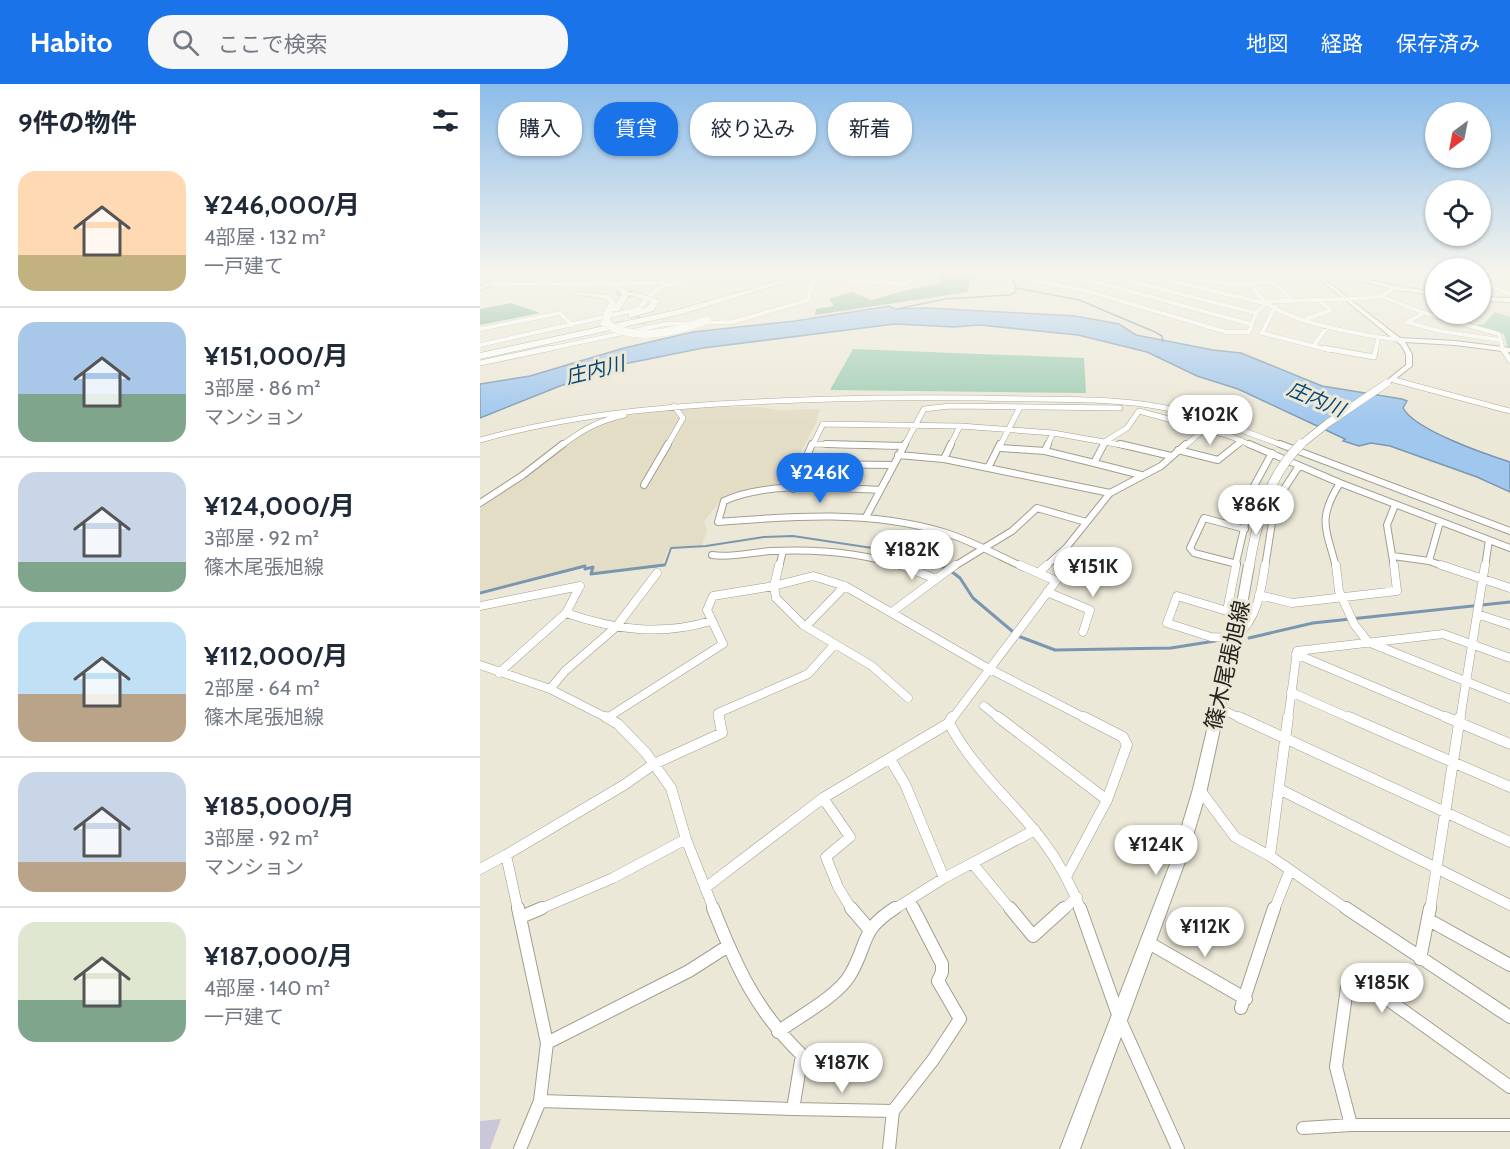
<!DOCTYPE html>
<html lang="ja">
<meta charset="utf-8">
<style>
:root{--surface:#fff;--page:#f6f6f7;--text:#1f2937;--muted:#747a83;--line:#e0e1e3;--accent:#1a73e8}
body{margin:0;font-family:Cabin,"Noto Sans JP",sans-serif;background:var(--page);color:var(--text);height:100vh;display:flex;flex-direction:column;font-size:22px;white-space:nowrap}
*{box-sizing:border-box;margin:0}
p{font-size:20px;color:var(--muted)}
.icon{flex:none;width:33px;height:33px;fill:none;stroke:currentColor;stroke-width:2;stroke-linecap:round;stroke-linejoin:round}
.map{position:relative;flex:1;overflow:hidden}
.panel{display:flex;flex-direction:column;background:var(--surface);width:480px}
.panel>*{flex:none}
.guide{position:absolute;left:18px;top:18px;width:570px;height:54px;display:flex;gap:12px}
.needle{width:39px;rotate:212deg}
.controls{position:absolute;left:945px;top:18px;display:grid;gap:12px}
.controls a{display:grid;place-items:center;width:66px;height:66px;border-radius:50%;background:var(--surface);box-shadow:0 2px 4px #0004;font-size:30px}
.price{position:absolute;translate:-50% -51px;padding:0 14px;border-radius:21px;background:#fff;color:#222;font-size:20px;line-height:39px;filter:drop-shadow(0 2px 3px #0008)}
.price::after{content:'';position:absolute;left:50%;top:36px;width:18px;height:14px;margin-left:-9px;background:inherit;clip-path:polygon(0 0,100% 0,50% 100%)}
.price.current{background:var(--accent);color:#fff}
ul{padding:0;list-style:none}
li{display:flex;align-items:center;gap:18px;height:150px;padding:0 18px}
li+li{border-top:2px solid var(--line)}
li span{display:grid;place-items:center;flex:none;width:168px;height:120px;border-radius:18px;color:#555}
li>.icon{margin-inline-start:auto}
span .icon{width:72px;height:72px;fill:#fffc;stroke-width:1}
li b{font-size:26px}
h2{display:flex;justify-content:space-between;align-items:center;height:72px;padding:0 18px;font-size:26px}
.chip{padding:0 21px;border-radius:24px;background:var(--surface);box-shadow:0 2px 4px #0004;font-size:21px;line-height:54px}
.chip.current{background:var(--accent);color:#fff}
header{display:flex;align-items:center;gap:36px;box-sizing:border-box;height:84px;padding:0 30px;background:var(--accent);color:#fff}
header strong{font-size:28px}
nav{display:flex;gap:33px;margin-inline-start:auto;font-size:21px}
.search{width:420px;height:54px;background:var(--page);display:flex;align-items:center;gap:15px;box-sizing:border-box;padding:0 21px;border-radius:24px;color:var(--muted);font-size:22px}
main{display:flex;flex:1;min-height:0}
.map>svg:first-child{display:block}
</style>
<header>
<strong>Habito</strong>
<div class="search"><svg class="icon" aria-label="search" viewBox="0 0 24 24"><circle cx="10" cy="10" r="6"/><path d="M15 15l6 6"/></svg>ここで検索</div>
<nav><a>地図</a><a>経路</a><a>保存済み</a></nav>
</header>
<main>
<section class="panel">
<h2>9件の物件<svg class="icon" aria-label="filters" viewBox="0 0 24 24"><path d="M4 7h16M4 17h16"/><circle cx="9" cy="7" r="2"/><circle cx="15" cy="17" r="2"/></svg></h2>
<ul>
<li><span style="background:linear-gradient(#ffd9b3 70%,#c2b280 0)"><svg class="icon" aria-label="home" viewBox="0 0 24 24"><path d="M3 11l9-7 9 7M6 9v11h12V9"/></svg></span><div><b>¥246,000/月</b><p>4部屋 · 132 m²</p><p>一戸建て</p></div></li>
<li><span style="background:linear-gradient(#a9c7e8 60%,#7fa58c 0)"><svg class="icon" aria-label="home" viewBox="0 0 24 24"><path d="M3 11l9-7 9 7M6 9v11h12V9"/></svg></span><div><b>¥151,000/月</b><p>3部屋 · 86 m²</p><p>マンション</p></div></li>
<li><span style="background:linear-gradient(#c9d6e8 75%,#7fa58c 0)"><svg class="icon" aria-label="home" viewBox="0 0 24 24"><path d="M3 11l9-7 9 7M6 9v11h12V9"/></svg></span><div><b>¥124,000/月</b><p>3部屋 · 92 m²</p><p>篠木尾張旭線</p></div></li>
<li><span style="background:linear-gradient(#bfe0f5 60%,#b9a48a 0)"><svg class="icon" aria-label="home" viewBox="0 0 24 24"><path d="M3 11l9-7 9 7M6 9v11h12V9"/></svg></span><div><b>¥112,000/月</b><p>2部屋 · 64 m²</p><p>篠木尾張旭線</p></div></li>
<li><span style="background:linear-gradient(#c9d6e8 75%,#b9a48a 0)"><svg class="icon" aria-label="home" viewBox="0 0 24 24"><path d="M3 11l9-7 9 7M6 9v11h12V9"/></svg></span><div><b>¥185,000/月</b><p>3部屋 · 92 m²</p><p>マンション</p></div></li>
<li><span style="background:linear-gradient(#dfe7d0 65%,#7fa58c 0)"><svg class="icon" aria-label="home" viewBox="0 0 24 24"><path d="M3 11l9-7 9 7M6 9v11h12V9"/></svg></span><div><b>¥187,000/月</b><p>4部屋 · 140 m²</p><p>一戸建て</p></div></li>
</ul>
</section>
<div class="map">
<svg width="1030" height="1065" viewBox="0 0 1030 1065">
<rect width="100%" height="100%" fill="#ece8d8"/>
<path fill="#e4ddc6" d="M204,323H279L300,326L340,325L336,339L304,401L244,412L224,438L227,447L222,461L189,463L182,481L112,489L114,480L0,507V423L47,392L107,344L121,338L175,325Z"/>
<path fill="#9eccb4" d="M1015,228L1030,233V265L1028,264L1024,250L992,241L1004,240Z
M373,265L604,274L606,309L350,306Z"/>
<path fill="#79af94" d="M467,189H509L490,195L488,208L335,231L336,225L354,222L349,215L371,208L392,216L426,206L462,199L460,190Z
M31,219L60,229L0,241V225Z"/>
<path fill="#a0c7ee" stroke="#7b96af" stroke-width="1.5" d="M409,222L415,225L448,224L595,232L639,240L656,251L733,266L761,269L842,302L922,315L927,317L923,324C935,346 1005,370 1030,378V408L997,393L910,362L891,359L879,362L863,357L865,355L758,305L717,292L667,268L598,251L500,241L474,243L415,240L223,264L139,281L80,302L0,334V300L50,292L144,264L213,248L315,237Z"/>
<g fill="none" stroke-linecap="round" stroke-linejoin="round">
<path stroke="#7b96af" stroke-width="1.5" d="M532,189L536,204L599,216L675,248L682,252L683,258
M417,225L465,215L529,211L536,208V204"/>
<path stroke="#7b96af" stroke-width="2" d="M102,483H105
M171,483L185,481L191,464L226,462L284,453L313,452L412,467L461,483"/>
<path stroke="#7b96af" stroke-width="3" d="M455,481L467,484L480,494L493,514L538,552L575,566L691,564L735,557
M0,509L105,482V485L113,483L111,490L184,481
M769,554L833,539L1030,518"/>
</g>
<path fill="#cac8d8" d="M21,1035L10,1065H0V1037Z"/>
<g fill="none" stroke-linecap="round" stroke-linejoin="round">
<path stroke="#c4c0b2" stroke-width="4" stroke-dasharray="4 2" stroke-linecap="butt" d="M153,229L165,240"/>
<path stroke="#c4c0b2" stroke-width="8" stroke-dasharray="8 4" stroke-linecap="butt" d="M136,208L152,210"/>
<defs>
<path id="street-far5" d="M265,189L277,193L302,189
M388,189L379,197L427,200L436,189
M527,189L530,197
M541,189L543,195L604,206L746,248H769L776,229L786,219
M565,189L620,199L770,240
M618,189L776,229
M658,189L779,218L889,214L901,212L915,204
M783,189L814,218
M940,189L954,193L948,209
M349,190L385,192
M366,191L364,196L380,197
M1030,191H1028L1030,192
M432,193L453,194
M204,194L216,189
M704,194L749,200L793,198
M1000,197L1030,210
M66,198H58L73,189
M120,198L132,189
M402,199L412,189
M770,199C775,205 779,213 785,218C811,239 886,252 920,256
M170,211L183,202L202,199
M901,212L944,229L1019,250L1023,266
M795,223L782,249L849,266
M944,229L927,238L959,247L1020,256
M826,235L851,226L840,217
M0,245L80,229L92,241
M0,261L159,225L167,214
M834,261L848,242
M63,266L186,240L253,238L328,216L332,199L352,189
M896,266L898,254"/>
<path id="street-far4" d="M843,264L894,273L896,264
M1022,264L1030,276
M0,279L71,264
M914,296L1030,327
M0,356C87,332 166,324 256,319C338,314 419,313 501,314C557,316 615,313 669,321C716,328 760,345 804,362
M332,360L414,362
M81,362C102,346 118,337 144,331
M187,362L203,334L194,322
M332,362L343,340L480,342L573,349
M424,362L444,325L470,322L640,324
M470,362L480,342
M520,362L540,323
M567,362L573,349L647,362
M623,362L626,357L647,344L659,327L750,352L773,362
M705,362L729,341L717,335
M756,362L762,357"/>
<path id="street-far3" d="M346,360L423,362
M568,360L565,367L614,379
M624,360L614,379L661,391
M640,360L691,372
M769,360L860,399L1030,464
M800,360L1030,447
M521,364L565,367
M698,366L738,376L758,360
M418,371L464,375L630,409
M464,375L471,360
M324,380L413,381
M508,384L520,360
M164,401L188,360
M313,405L332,360
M400,406C353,404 287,397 244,417L238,438C313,432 389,426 463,448C490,456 517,471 543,483
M0,419L43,391L83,360
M386,433L425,360
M232,471C252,474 272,468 292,467C335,465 384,469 425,483
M913,472L949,477L966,483
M949,477L960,438
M757,480L714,469L710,464L724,434L765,445
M299,483L303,467
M473,483L532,447L557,424L606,438
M565,483L586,464L630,409L681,382L706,360
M755,483L774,402L792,369
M785,483L794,426L802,408L819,382
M856,483C846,444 837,435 860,399
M914,483L907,441L915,421
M1005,483L1009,456"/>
<path id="street-far2" d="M299,481L294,502L296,514L323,541L392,582L428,614
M420,481L456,495
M540,481L558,489
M756,481L747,527L756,538
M856,481L859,507L874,540L888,558L1030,615
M961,481L1030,504
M567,508L610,526L603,548
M779,511L812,519L917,507L914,481
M0,522L100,502
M747,527L697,512L687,539L731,553L754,554C777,537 781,508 785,481
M412,528L475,481
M86,529C135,546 181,552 231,537
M997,530L1030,541
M326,542L365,502
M816,570L970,635
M0,581L70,605L129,635
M19,589L86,529L100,502
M70,605L85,587L136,543L177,489
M811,608L872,635
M504,622L520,635
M737,623L762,635
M127,634L243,560L227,526L233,512L294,502L333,492L365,502L502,581L607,635
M239,635L238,629L328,590L355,560
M472,635L576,497L558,489L567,481
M808,635L817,567L963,550L1030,574
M980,635L1005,481"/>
<path id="street-far1" d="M126,633L138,640L166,669L191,704L206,755L234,826
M472,633L469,639C493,685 532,717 563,757C579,778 591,801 601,826
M518,633L627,716
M759,633L1030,758
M869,633L1030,703
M966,633L1030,660
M410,675L425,700L464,794
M799,705L1030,821
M720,706L755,753L790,772L868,826
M343,714L370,753L346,773L358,803L372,826
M26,771L144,701L174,680L242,649L239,633
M790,772L808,633
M493,780L531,826
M0,785L26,771L38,826
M586,793L627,716L647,661L643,653L604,633
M225,804L343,714L469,639
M429,816L434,826
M58,826L133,794L206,755
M413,826L464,794L555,746
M583,826L597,813
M794,826L810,786
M950,826L980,633"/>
<path id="street" d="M38,824L67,959L60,1017
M233,824C256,882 276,927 322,971L313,1025L413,1027L409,1065
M371,824L389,845
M530,824L553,852L584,824
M600,824L640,936L698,1065
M866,824L1030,933
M41,833L62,824
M949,836L1030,881
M669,859L766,915
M940,875L950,824
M761,924L794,824
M298,948C318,933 358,912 370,891C389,859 379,847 415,824
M67,959L209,887L248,862
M413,1027L453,976L480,935L458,897L462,888V880L433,824
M871,1041L856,983L867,904L881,902L903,912L1030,1003
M823,1044L871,1041H1030
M40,1065L60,1017L313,1025"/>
<path id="secondary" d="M32,189H37L0,206V202Z
M832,189H836L920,254L975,257L1030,264V268L975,261L925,258L932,270V282L909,300H905V298L926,281V270L921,261Z
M853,189H859L915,202L956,208V211L915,206Z
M1000,213L1030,214V218L1000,217Z
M762,516L767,520L727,705L706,775L600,1065H580L692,775L713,705L757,520Z"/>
<path id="highway" d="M240,189L274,193L300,190L304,192L274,197L245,192L176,201L141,202L149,209L152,208L180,216L173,227L152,233H149V229L167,223L171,217L149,211L139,227L129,228L125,226L129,219L127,215L93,210L97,208L129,211L136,219L142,210L134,202H12L8,200L12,198L176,197Z
M327,189H336L202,230L0,275V269L197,226Z"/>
</defs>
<use href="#street-far5" stroke="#a29e8f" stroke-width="4.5"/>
<use href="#street-far4" stroke="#a29e8f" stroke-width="6"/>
<use href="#street-far3" stroke="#a29e8f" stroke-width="8"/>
<use href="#street-far2" stroke="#a29e8f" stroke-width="9"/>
<use href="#street-far1" stroke="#a29e8f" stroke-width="11"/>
<use href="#street" stroke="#a29e8f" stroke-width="14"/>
<use href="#secondary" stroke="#a29e8f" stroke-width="2"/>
<use href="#highway" stroke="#a29e8f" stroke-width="1"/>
<use href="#street-far5" stroke="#fff" stroke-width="4"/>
<use href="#street-far4" stroke="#fff" stroke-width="5"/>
<use href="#street-far3" stroke="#fff" stroke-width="6"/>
<use href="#street-far2" stroke="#fff" stroke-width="8"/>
<use href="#street-far1" stroke="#fff" stroke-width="10"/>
<use href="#street" stroke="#fff" stroke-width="12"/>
<use href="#secondary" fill="#fff" fill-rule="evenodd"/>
<use href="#highway" fill="#fff" fill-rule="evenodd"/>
<defs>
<path id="secondary-bridge-far2" d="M819,362L848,339L907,299"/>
<path id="secondary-bridge-far1" d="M769,483C777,438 787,393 821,360"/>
<path id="secondary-bridge" d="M762,520L769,481"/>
<path id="highway-bridge" d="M129,226L125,239C154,259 196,248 227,236"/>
</defs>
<use href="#secondary-bridge-far2" stroke="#a29e8f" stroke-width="8" stroke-linecap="butt"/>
<use href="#secondary-bridge-far1" stroke="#a29e8f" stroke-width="10" stroke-linecap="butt"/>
<use href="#secondary-bridge" stroke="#a29e8f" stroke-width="12" stroke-linecap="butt"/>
<use href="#highway-bridge" stroke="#a29e8f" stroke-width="8" stroke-linecap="butt"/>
<use href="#secondary-bridge-far2" stroke="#fff" stroke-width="7"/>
<use href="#secondary-bridge-far1" stroke="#fff" stroke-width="9"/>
<use href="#secondary-bridge" stroke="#fff" stroke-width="10"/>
<use href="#highway-bridge" stroke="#fff" stroke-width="8"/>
</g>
<linearGradient id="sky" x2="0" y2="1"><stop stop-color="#8bbcea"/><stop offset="0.56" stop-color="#f6f5ed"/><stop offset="1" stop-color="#f6f5ed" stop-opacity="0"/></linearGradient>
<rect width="1030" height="338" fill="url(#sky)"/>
<g text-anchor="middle" stroke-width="6" stroke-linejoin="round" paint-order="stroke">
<g font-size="20" font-style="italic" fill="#084575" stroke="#ece8d8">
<text transform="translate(115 286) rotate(-14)" y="7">庄内川</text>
<text transform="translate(836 315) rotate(23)" y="7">庄内川</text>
</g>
<g font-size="22" fill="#24221c" stroke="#ece8d8">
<text transform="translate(747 581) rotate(-77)" y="8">篠木尾張旭線</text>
</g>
</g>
</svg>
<div class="controls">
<a><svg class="needle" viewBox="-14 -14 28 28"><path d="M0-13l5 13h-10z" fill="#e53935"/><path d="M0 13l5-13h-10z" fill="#747a83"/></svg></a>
<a><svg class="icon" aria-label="locate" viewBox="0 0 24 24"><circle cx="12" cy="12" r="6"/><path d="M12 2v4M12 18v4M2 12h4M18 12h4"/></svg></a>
<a><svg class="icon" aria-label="layers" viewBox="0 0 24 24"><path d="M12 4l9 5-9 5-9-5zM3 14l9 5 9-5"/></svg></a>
</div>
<b class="price" style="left:730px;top:362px">¥102K</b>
<b class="price current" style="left:340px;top:420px">¥246K</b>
<b class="price" style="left:776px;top:452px">¥86K</b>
<b class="price" style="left:432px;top:497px">¥182K</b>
<b class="price" style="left:613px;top:514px">¥151K</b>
<b class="price" style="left:676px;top:792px">¥124K</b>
<b class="price" style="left:725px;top:874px">¥112K</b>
<b class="price" style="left:902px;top:930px">¥185K</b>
<b class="price" style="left:362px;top:1010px">¥187K</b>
<div class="guide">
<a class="chip">購入</a>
<a class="chip current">賃貸</a>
<a class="chip">絞り込み</a>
<a class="chip">新着</a>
</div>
</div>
</main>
